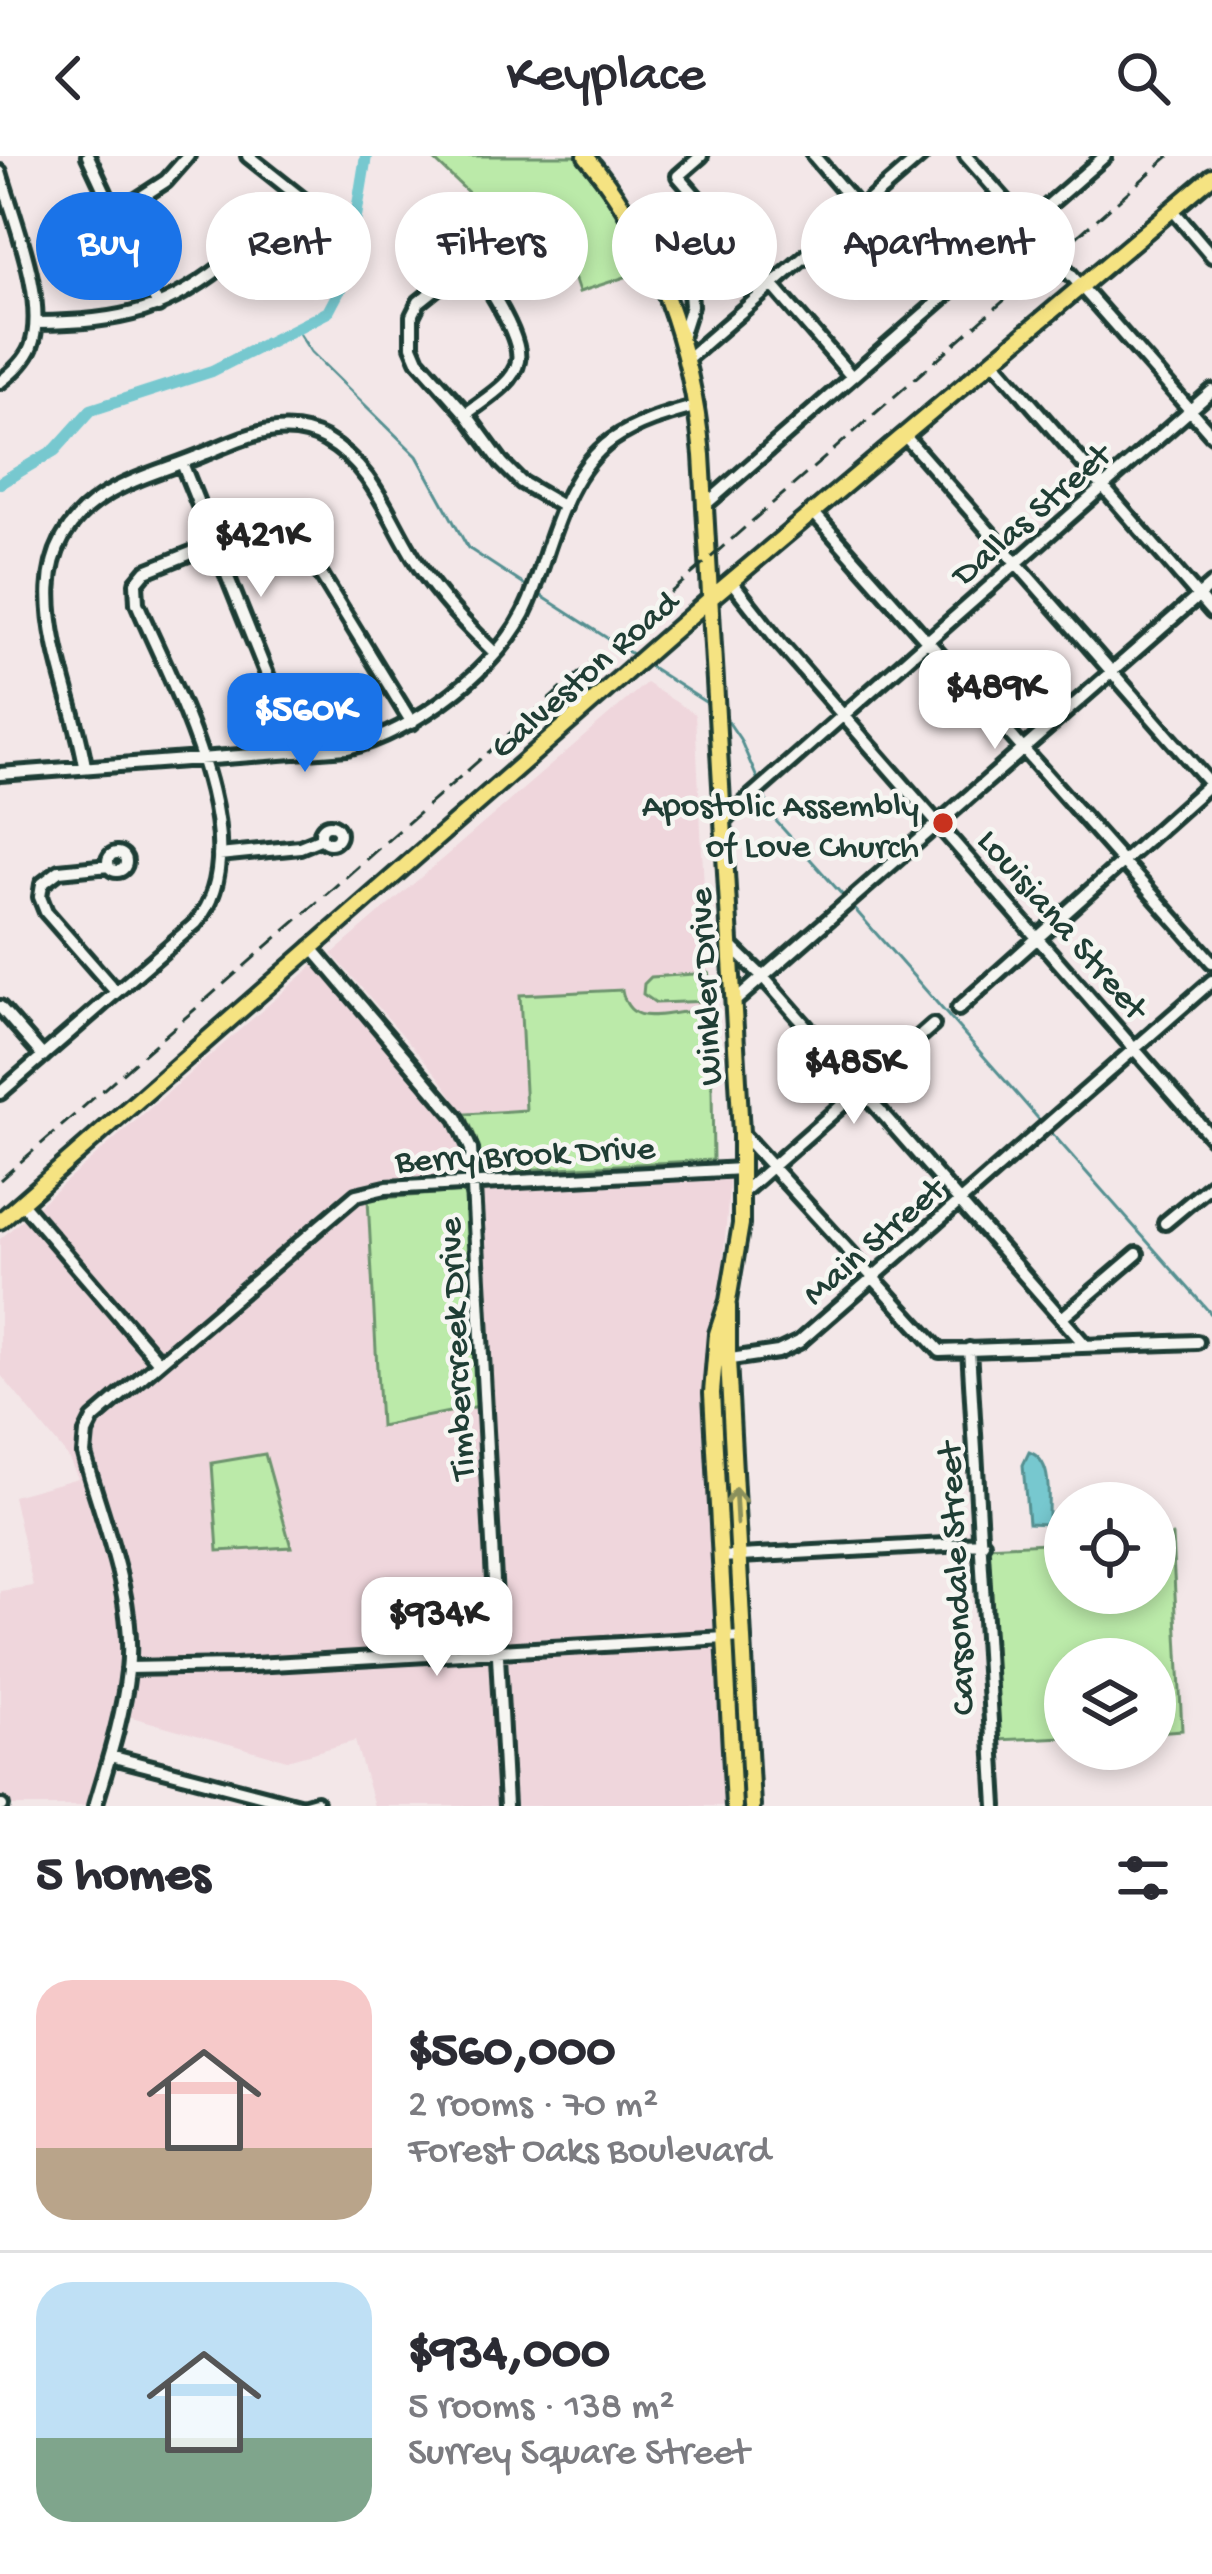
<!DOCTYPE html>
<meta charset="utf-8">
<style>
:root{--surface:#fff;--page:#f7f7f7;--text:#2b2b33;--muted:#7c7c81;--line:#e1e1e2;--accent:#1a73e8}
body{margin:0;font-family:"Gochi Hand",sans-serif;background:var(--page);color:var(--text);height:100vh;display:flex;flex-direction:column;font-size:45px;white-space:nowrap}
*{box-sizing:border-box;margin:0}
p{font-size:39px;color:var(--muted)}
.icon{flex:none;width:66px;height:66px;fill:none;stroke:currentColor;stroke-width:2;stroke-linecap:round;stroke-linejoin:round}
.map{position:relative;height:1650px;overflow:hidden}
.details{display:flex;flex-direction:column;background:var(--surface);flex:1}
.details>*{flex:none}
.guide{position:absolute;left:36px;top:36px;width:1140px;height:108px;display:flex;gap:24px}
.fabs{position:absolute;left:1044px;top:1326px;display:grid;gap:24px}
.fabs a{display:grid;place-items:center;width:132px;height:132px;border-radius:50%;background:var(--surface);box-shadow:0 6px 18px #0003;font-size:60px}
.price{position:absolute;translate:-50% -102px;padding:0 27px;border-radius:24px;background:#fff;color:#222;font-size:39px;line-height:78px;filter:drop-shadow(0 3px 6px #0008)}
.price::after{content:'';position:absolute;left:50%;top:72px;width:36px;height:27px;margin-left:-18px;background:inherit;clip-path:polygon(0 0,100% 0,50% 100%)}
.price.current{background:var(--accent);color:#fff}
ul{padding:0;list-style:none}
li{display:flex;align-items:center;gap:36px;height:300px;padding:0 36px}
li+li{border-top:3px solid var(--line)}
li span{display:grid;place-items:center;flex:none;width:336px;height:240px;border-radius:36px;color:#555}
li>.icon{margin-inline-start:auto}
span .icon{width:144px;height:144px;fill:#fffc;stroke-width:1}
li b{font-size:51px}
h2{display:flex;justify-content:space-between;align-items:center;height:144px;padding:0 36px;font-size:51px}
.chip{padding:0 42px;border-radius:54px;background:var(--surface);box-shadow:0 6px 18px #0003;font-size:42px;line-height:108px}
.chip.current{background:var(--accent);color:#fff}
header{display:flex;justify-content:space-between;align-items:center;height:156px;padding:0 36px;background:var(--surface);font-size:54px;font-weight:600}
.map>svg:first-child{display:block}
</style>
<header><svg class="icon" aria-label="back" viewBox="0 0 24 24"><path d="M15 5l-7 7 7 7"/></svg>Keyplace<svg class="icon" aria-label="search" viewBox="0 0 24 24"><circle cx="10" cy="10" r="6"/><path d="M15 15l6 6"/></svg></header>
<div class="map">
<svg width="1212" height="1650" viewBox="0 0 1212 1650">
<rect width="100%" height="100%" fill="#f3e7e8"/>
<filter id="ink" filterUnits="userSpaceOnUse"><feTurbulence type="fractalNoise" baseFrequency=".00833" numOctaves="2"/><feDisplacementMap in="SourceGraphic" scale="24" xChannelSelector="R" yChannelSelector="G"/><feConvolveMatrix kernelMatrix="1 2 1 2 8 2 1 2 1" color-interpolation-filters="sRGB"/></filter>
<g filter="url(#ink)">
<path fill="#efd6dc" d="M646,527L695,558L713,905L710,942L713,1004L710,1007L526,955L465,958L439,921L332,798Z
M314,809L448,961L462,998L463,1035L730,1019L722,1122L703,1227L725,1650H374L355,1585L287,1604L128,1560L102,1650H0V1435L33,1430L13,1340L78,1322L68,1301L0,1218V1083Z"/>
<path fill="#bbeaa9" stroke="#6d946e" stroke-width="3" d="M430,0H576L610,46L647,114L579,136L560,79L553,81L527,41L494,61Z
M709,817L710,845L656,847L643,838L644,828L651,821Z
M622,834C629,872 660,857 687,856L693,860L711,859L713,1004L483,1016L476,982L465,958L526,954L520,839Z
M462,1036L467,1043L479,1250L380,1270L368,1043Z
M265,1298L291,1391L218,1395L212,1307Z
M1172,1380L1182,1574L1155,1576V1503H1065V1581L996,1584L986,1390L1065,1386V1437H1155V1381Z"/>
<path fill="#77c8cf" stroke="#549091" stroke-width="3" d="M1029,1296C1055,1305 1047,1345 1048,1368L1028,1367L1023,1309Z"/>
<g fill="none" stroke-linecap="round" stroke-linejoin="round">
<path stroke="#549091" stroke-width="3" d="M297,174L311,196L417,300L468,392L529,432
M537,437L635,500
M643,506L710,549
M723,558L740,583L760,629
M763,638L776,665L846,743
M852,750L1043,968
M1050,975L1212,1159"/>
<path stroke="#77c8cf" stroke-width="12" d="M0,327L55,294L91,254L212,215L328,156L346,122L366,0"/>
<defs>
<path id="minor" d="M88,0L158,150
M248,0L316,54
M701,0L678,20L852,221
M814,0L938,145
M966,0L1212,279
M0,16C13,62 48,146 31,191C25,206 12,217 0,226
M316 55a7 7 0 1 1 14 0a7 7 0 1 1-14 0Z
M1172,53L1212,100
M115,58L166,25L188,0
M425 68a8 8 0 1 1 16 0a8 8 0 1 1-16 0Z
M440,70C463,88 524,177 518,205C514,228 483,244 466,258
M232 92a9 9 0 1 1 18 0a9 9 0 1 1-18 0Z
M469,106L419,146L412,160V190L418,204L466,258L502,307L521,326L564,351
M36,167C123,166 169,156 236,99
M681,181L691,150L687,91
M688,202L921,0
M993,204L1212,456
M904,279L1212,630
M182,307L298,596
M705,349L1105,0
M813,356L1212,806
M731,425L779,486L1212,982
M85,610C71,521 3,405 102,341C132,322 171,312 204,298C243,282 284,260 326,284C374,311 389,364 417,407C439,441 466,469 495,497
M0,618L347,592C413,577 503,510 529,446C551,392 562,320 612,284C638,266 668,258 697,250
M723,665L1212,235
M321 678a9 9 0 1 1 18 0a9 9 0 1 1-18 0Z
M108 706a9 9 0 1 1 18 0a9 9 0 1 1-18 0Z
M219,699L300,691L322,682
M109,710L59,715L42,728L40,741L46,756L116,836
M730,789L763,821L1086,1190
M311,791L457,962L471,993L506,1650
M733,847L1212,428
M0,851L43,900
M958,853L1212,626
M0,937L196,767C262,688 171,528 137,447L136,427L146,415L269,366L290,368L412,567
M741,977L940,1195L1197,1186
M742,1037L933,869
M22,1047L158,1205
M1165,1067L1212,1028
M1062,1162L1137,1098
M969,1193L996,1650
M724,1204L778,1196L799,1186L1212,825
M721,1401L983,1387
M128,1512L235,1510L743,1481
M110,1600L302,1650L316,1646
M0,1650H2
M95,1650C108,1606 123,1561 128,1515C136,1443 103,1367 84,1298L86,1277L93,1263L356,1039L386,1032L742,1013"/>
<path id="major" d="M586,0C656,83 692,193 702,299L741,977V1068L728,1145L717,1178L712,1237L734,1650
M0,1065L711,442L1212,20
M728,1150V1204L752,1650"/>
</defs>
<use href="#minor" stroke="#1f3d34" stroke-width="20"/>
<use href="#major" stroke="#1f3d34" stroke-width="22"/>
<use href="#minor" stroke="#f6f6f2" stroke-width="10"/>
<use href="#major" stroke="#f5e382" stroke-width="14"/>
<path stroke="#1f3d34" stroke-width="3" stroke-dasharray="18 9" stroke-linecap="butt" d="M0,1024L1169,0"/>
</g>
<defs><path id="oneway-shaft" d="M-6 0H5M1.5-3L5.5 0L1.5 3" fill="none" stroke-width="1.6" stroke-linecap="round" stroke-linejoin="round" transform="scale(3)"/></defs>
<use stroke="#8a905b" href="#oneway-shaft" transform="translate(736 1350) rotate(-93)"/>
</g>
<circle fill="#c8321e" stroke="#f6f6f2" stroke-width="4.5" cx="943" cy="667" r="12"/>
<g text-anchor="middle" stroke-width="9" stroke-linejoin="round" paint-order="stroke">
<g font-size="36" fill="#1f3d34" stroke="#f6f6f2">
<text transform="translate(1029 356) rotate(-41)" y="13">Dallas Street</text>
<text transform="translate(582 516) rotate(-41)" y="13">Galveston Road</text>
<text transform="translate(1065 766) rotate(49)" y="13">Louisiana Street</text>
<text transform="translate(702 831) rotate(-93)" y="13">Winkler Drive</text>
<text transform="translate(525 995) rotate(-3)" y="13">Berry Brook Drive</text>
<text transform="translate(871 1083) rotate(-41)" y="13">Main Street</text>
<text transform="translate(453 1193) rotate(-93)" y="13">Timbercreek Drive</text>
<text transform="translate(953 1423) rotate(-93)" y="13">Carsondale Street</text>
</g>
<g font-size="36" fill="#1f3d34" stroke="#f6f6f2" text-anchor="end">
<text x="919" y="659">Apostolic Assembly<tspan x="919" dy="41">of Love Church</tspan></text>
</g>
</g>
</svg>
<div class="fabs">
<a><svg class="icon" aria-label="locate" viewBox="0 0 24 24"><circle cx="12" cy="12" r="6"/><path d="M12 2v4M12 18v4M2 12h4M18 12h4"/></svg></a>
<a><svg class="icon" aria-label="layers" viewBox="0 0 24 24"><path d="M12 4l9 5-9 5-9-5zM3 14l9 5 9-5"/></svg></a>
</div>
<b class="price" style="left:261px;top:444px">$421K</b>
<b class="price" style="left:995px;top:596px">$489K</b>
<b class="price current" style="left:305px;top:619px">$560K</b>
<b class="price" style="left:854px;top:971px">$485K</b>
<b class="price" style="left:437px;top:1523px">$934K</b>
<div class="guide">
<a class="chip current">Buy</a>
<a class="chip">Rent</a>
<a class="chip">Filters</a>
<a class="chip">New</a>
<a class="chip">Apartment</a>
</div>
</div>
<section class="details">
<h2>5 homes<svg class="icon" aria-label="filters" viewBox="0 0 24 24"><path d="M4 7h16M4 17h16"/><circle cx="9" cy="7" r="2"/><circle cx="15" cy="17" r="2"/></svg></h2>
<ul>
<li><span style="background:linear-gradient(#f6c9c9 70%,#b9a48a 0)"><svg class="icon" aria-label="home" viewBox="0 0 24 24"><path d="M3 11l9-7 9 7M6 9v11h12V9"/></svg></span><div><b>$560,000</b><p>2 rooms · 70 m²</p><p>Forest Oaks Boulevard</p></div></li>
<li><span style="background:linear-gradient(#bfe0f5 65%,#7fa58c 0)"><svg class="icon" aria-label="home" viewBox="0 0 24 24"><path d="M3 11l9-7 9 7M6 9v11h12V9"/></svg></span><div><b>$934,000</b><p>5 rooms · 138 m²</p><p>Surrey Square Street</p></div></li>
</ul>
</section>
